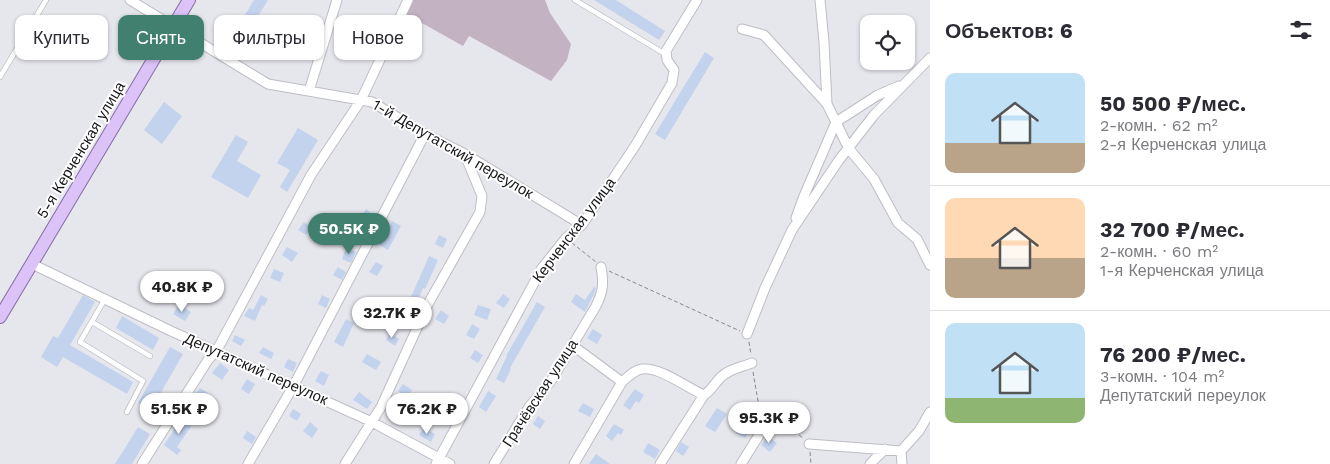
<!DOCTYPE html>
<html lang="ru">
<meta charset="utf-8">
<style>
:root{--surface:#fff;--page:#f2f2f3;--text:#2b2b33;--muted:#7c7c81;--line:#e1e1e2;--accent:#41806e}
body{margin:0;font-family:"Work Sans",sans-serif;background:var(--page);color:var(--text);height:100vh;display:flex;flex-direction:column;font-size:19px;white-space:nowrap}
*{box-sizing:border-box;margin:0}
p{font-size:16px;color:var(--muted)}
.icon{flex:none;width:28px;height:28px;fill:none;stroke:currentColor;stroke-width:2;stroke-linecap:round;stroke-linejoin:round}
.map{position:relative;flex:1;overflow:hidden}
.sheet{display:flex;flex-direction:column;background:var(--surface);width:400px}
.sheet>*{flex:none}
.hud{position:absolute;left:15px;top:15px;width:475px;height:45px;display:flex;gap:10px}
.tools{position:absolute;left:860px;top:15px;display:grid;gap:10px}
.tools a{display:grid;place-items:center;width:55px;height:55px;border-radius:10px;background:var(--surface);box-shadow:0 1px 4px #0004;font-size:25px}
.price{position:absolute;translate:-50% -42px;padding:0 11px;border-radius:18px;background:#fff;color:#222;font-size:16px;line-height:32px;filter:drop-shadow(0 1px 2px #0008)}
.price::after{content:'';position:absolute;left:50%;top:30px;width:15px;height:11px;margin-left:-8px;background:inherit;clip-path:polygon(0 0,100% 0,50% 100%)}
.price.active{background:var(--accent);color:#fff}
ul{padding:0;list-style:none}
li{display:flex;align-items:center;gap:15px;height:125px;padding:0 15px}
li+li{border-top:1px solid var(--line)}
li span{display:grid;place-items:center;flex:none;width:140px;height:100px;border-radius:10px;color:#555}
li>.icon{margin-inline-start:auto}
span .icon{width:60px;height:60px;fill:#fffc;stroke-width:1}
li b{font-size:21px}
h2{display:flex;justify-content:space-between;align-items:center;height:60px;padding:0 15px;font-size:21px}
.chip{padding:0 18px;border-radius:10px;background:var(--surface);box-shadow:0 1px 4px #0004;font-size:18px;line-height:45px}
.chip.active{background:var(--accent);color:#fff}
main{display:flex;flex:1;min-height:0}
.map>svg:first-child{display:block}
</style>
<main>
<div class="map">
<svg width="930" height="464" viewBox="0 0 930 464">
<rect width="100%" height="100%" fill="#e6e6ed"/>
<path fill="#c3b2c2" d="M412,0H545L550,13L571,44L567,60L551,81L469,36L463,46L404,13Z"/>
<path fill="#c3d3ee" d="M254,0H268L252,26L242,20Z
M594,0H616L665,31L659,40Z
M705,52L714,58L665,140L655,134Z
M164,102L182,116L162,144L144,130Z
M298,128L318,140L287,192L280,187L290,170L277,163Z
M236,135L248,142L237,161L261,175L248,198L211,177Z
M366,209L374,215L368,225L360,219Z
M333,217L341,223L332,235L324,229Z
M392,221L401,226L388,250L379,245Z
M304,222L311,227L306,235L298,230Z
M439,235L447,239L443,248L435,244Z
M287,247L298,253L292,262L282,255Z
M346,248L356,252L351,263L342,259Z
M429,256L438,260L425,289L423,288L418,300L411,297Z
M376,262L383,266L377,276L369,272Z
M338,267L346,272L342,280L333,275Z
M274,269L284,273L280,282L270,278Z
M594,287L596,288L594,294L585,312L571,302L576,294L585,300Z
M503,294L510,299L504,308L496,303Z
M83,295L95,302L70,345L133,382L127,394L63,357L57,367L41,357L53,336L58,338Z
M261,295L268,299L264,306L262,305L255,321L244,316L249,308L253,310Z
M322,295L330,299L326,308L318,304Z
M537,302L545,307L510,368L511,369L504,383L496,379L507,356H506Z
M179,304L191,312L185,321L173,314Z
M478,305L491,309L487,320L474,315Z
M441,310L449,316L444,324L435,319Z
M122,316L159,338L153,350L116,328Z
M346,319L354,323L343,347L334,342Z
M472,324L480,329L474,339L466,335Z
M593,329L602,335L597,344L587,338Z
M390,333L399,339L395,346L386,340Z
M235,335L245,340L241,346L232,341Z
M170,347L183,354L151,410L138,403Z
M263,347L274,353L271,359L259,353Z
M475,350L483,355L478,363L470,358Z
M367,354L381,362L376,370L362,362Z
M288,359L297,363L293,372L284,367Z
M220,363L229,370L222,380L212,373Z
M321,371L329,375L324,386L315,381Z
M247,379L255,384L249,394L241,389Z
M403,384L412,390L407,397L398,391Z
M200,388L208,393L195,410L187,405Z
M635,389L644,395L639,403L636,401L630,410L623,405Z
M488,391L496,396L486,412L479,407Z
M359,392L372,402L367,409L353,400Z
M583,403L594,409L590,417L578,411Z
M443,406L452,414L446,422L436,414Z
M717,408L727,414L715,432L705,426Z
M293,409L301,414L297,421L289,416Z
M183,416L194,422L177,447L181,450L177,455L164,445Z
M538,416L545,421L540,429L533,424Z
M310,422L318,429L312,438L303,431Z
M614,424L624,430L621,435L618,433L612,441L606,436Z
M742,424L750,429L745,438L736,433Z
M138,427L150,434L132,464H115Z
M423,428L435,434L431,442L419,435Z
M247,431L256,437L252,444L243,438Z
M767,436L777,443L770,452L761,445Z
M681,442L689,447L683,456L676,451Z
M648,443L660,450L655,459L643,452Z
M596,454L610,464H589Z"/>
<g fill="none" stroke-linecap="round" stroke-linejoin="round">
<defs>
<path id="service" d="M575,0L665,54
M0,77L46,0
M105,299L80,342L143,381L127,412
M92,322L150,356"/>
<path id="minor" d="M130,0L268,84L372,102L425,134L465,154L582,225
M820,0L824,42L827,104L849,149L874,179L898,223L917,239L930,265
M742,29L764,35L827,104
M309,91L337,0
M796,218L804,196L836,122L878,95L899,86
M32,264L171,331L372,422L450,464
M747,334L765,288L792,230L839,160L874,115L930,58
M572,345L622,382C628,377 634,370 642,369C661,367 687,388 704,395C711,391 714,384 720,378C728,369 742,367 752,363
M809,444L901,451L919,431L930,412
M901,451L902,464
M142,464L208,360L217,350L311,175L361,100L408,0
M248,464L294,385L425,134
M345,464L381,407L428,304L480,212L482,196L465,155
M436,464L542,268L566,238L582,225L635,146L672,83L674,70L667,60L666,51L697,0
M494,464L529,407L551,381L596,306C603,292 604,283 601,267
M574,464L622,382
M660,464L704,395
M741,464L771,416
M870,464L885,449"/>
<path id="primary" d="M0,317L189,0"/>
</defs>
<use href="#service" stroke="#bdbec4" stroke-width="6"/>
<use href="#minor" stroke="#bdbec4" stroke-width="11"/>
<use href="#primary" stroke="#876ca6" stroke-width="14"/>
<path stroke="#87878d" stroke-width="1" stroke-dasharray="4 2.5" stroke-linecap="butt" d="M572,243L596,262
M609,271L740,331
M749,342L751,355
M753,372L758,401L766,410
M778,420L803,438
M810,452L811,464"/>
<use href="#service" stroke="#fff" stroke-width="4.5"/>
<use href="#minor" stroke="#fff" stroke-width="9"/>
<use href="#primary" stroke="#dbc2f7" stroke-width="12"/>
</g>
<g text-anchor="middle" stroke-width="4" stroke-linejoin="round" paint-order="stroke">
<g font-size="15" fill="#17171a" stroke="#fff">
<text transform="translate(453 149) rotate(30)" y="5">1-й Депутатский переулок</text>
<text transform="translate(81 150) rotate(-59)" y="5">5-я Керченская улица</text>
<text transform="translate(574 230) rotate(-53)" y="5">Керченская улица</text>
<text transform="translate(256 369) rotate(24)" y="5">Депутатский переулок</text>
<text transform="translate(540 393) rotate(-57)" y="5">Грачёвская улица</text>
</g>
</g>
</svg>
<div class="tools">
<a><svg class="icon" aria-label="locate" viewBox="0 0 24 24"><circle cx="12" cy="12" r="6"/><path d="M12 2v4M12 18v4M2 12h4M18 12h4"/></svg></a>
</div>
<b class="price active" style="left:349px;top:255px">50.5K ₽</b>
<b class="price" style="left:182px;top:313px">40.8K ₽</b>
<b class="price" style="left:392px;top:339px">32.7K ₽</b>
<b class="price" style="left:179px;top:435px">51.5K ₽</b>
<b class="price" style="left:427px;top:435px">76.2K ₽</b>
<b class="price" style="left:769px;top:444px">95.3K ₽</b>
<div class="hud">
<a class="chip">Купить</a>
<a class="chip active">Снять</a>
<a class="chip">Фильтры</a>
<a class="chip">Новое</a>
</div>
</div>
<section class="sheet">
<h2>Объектов: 6<svg class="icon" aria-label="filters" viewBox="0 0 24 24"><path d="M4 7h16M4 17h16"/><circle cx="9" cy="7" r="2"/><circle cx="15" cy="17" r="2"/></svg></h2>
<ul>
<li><span style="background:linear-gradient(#bfe0f5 70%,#b9a48a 0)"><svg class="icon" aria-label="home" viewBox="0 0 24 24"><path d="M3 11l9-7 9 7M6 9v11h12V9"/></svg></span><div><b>50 500 ₽/мес.</b><p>2-комн. · 62 m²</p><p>2-я Керченская улица</p></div></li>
<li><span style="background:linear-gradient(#ffd9b3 60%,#b9a48a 0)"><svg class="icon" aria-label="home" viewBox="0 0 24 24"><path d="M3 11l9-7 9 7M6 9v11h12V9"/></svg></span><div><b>32 700 ₽/мес.</b><p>2-комн. · 60 m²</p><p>1-я Керченская улица</p></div></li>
<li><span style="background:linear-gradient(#bfe0f5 75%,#8fb573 0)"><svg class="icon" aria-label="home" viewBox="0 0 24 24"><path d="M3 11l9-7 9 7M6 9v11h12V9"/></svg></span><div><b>76 200 ₽/мес.</b><p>3-комн. · 104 m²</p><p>Депутатский переулок</p></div></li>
</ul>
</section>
</main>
